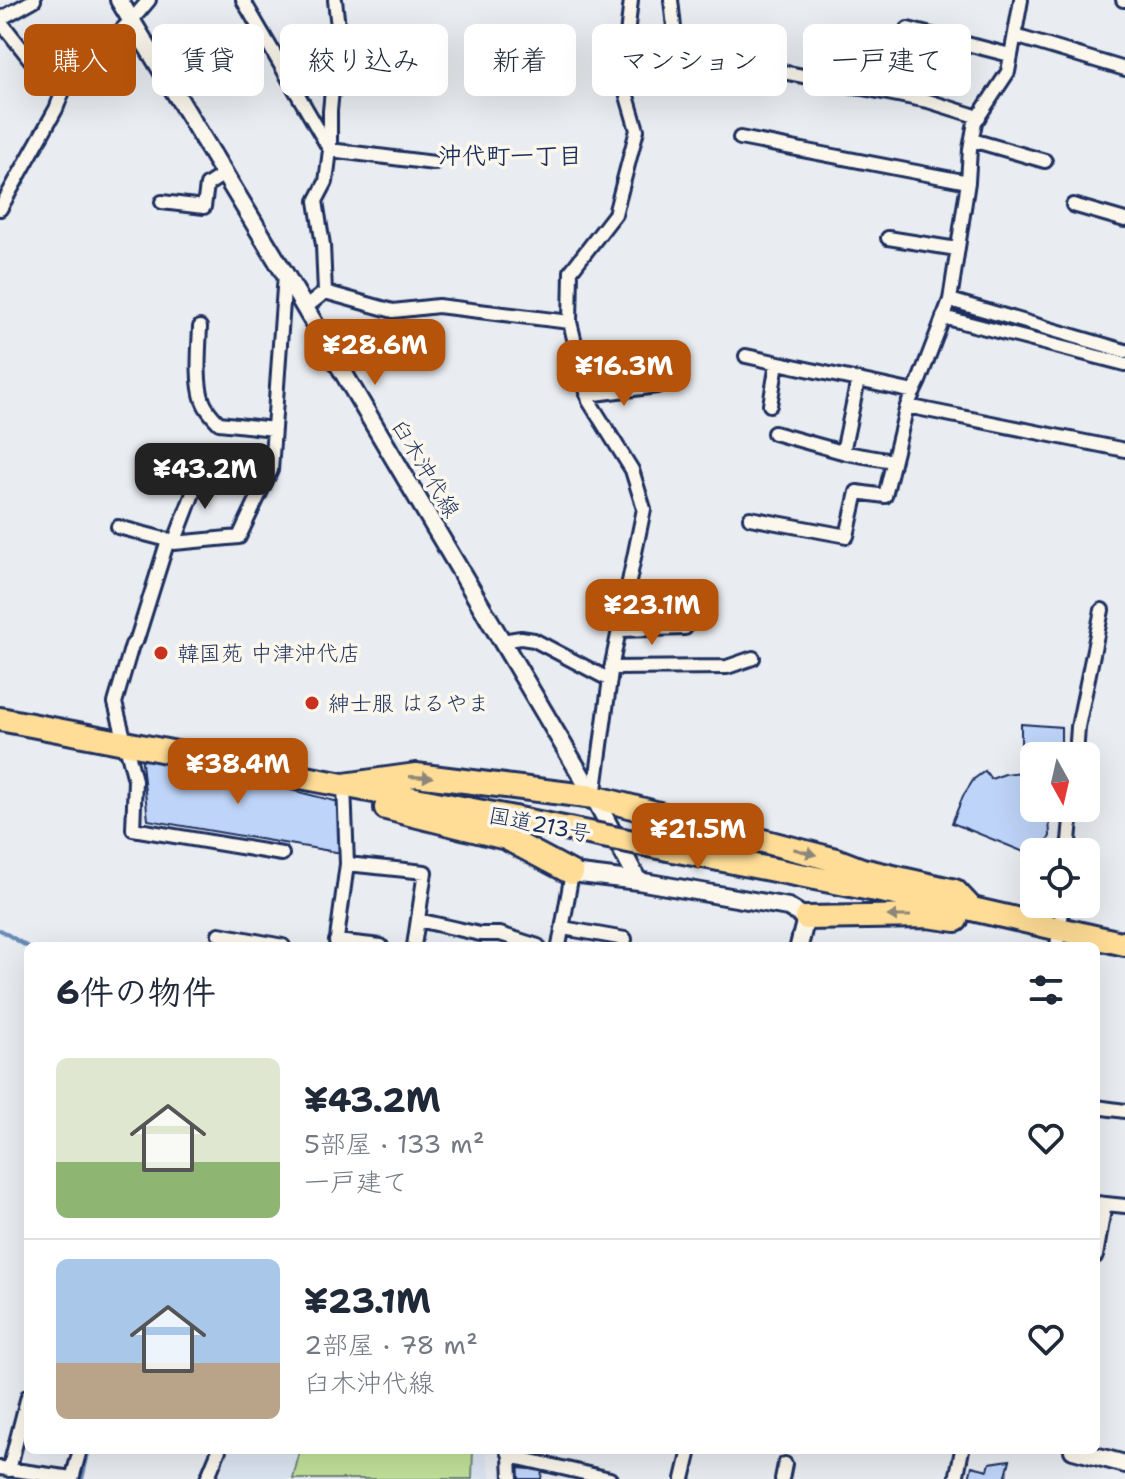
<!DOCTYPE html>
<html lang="ja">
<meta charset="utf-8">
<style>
:root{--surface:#fff;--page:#f6f6f7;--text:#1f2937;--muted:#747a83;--line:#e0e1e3;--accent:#b45309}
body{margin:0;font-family:"Shantell Sans","Klee One",sans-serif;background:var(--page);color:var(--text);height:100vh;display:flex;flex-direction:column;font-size:30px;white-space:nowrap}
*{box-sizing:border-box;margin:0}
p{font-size:26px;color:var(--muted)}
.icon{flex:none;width:44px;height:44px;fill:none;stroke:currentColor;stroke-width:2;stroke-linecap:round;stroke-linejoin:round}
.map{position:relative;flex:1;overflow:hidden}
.sheet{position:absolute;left:24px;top:942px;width:1076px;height:512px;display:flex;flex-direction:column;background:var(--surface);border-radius:12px;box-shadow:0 8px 32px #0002}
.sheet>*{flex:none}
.hud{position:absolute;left:24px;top:24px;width:1078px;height:72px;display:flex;gap:16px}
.needle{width:52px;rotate:172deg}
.controls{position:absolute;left:1020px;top:742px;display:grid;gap:16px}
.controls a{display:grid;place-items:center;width:80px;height:80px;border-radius:12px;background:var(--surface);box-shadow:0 8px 32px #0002;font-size:40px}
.price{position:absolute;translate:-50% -68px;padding:0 18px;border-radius:16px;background:var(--accent);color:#fff;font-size:26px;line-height:52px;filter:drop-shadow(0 2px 4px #0008)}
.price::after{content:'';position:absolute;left:50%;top:48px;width:24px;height:18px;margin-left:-12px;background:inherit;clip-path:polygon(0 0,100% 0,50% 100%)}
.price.current{background:#222;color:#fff}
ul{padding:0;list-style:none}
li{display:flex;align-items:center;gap:24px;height:200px;padding:0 32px}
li+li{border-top:2px solid var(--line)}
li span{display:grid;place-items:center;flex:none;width:224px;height:160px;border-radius:12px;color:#555}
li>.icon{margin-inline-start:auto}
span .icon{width:96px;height:96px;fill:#fffc;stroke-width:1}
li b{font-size:34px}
h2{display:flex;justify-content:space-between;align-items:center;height:96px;padding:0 32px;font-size:34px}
.pill{padding:0 28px;border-radius:12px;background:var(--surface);box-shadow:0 8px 32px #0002;font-size:28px;line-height:72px}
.pill.current{background:var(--accent);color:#fff}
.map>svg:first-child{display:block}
</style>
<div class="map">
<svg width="1125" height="1479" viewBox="0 0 1125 1479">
<rect width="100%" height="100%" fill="#e9ecf0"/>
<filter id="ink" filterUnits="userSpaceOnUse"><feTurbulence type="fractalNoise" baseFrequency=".0125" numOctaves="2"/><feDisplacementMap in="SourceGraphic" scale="16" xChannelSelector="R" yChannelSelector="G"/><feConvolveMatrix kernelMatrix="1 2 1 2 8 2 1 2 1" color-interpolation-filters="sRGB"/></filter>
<g filter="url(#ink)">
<path fill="#dce5f2" d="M229,1450H485L491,1479H219Z"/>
<path fill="#c2e199" stroke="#6e887c" stroke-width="2" d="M300,1450H473L472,1479H293Z"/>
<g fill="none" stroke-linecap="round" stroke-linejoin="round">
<path stroke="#688ab8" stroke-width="4" d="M0,930L28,947
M82,1479L89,1450"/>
</g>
<path fill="#bed4f8" stroke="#1b2f5e" stroke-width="2" d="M1021,724L1061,727V756H1034V808H1057V815L1049,816L1050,836L1042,852H1034V856L952,823L963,796L974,779L985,771L991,779L1005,774L1021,772Z
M141,753L339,802L342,853L148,820Z
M1010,1460L1005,1479H969L972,1466L988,1470L990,1463Z
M518,1468L542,1470L541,1479H517Z"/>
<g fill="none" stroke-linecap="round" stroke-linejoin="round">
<defs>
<path id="street" d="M243,0L330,150L434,163
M671,0L677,55
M1021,0L1008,72L975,122L970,149L968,182L950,300L919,381L907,406L1125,450
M1123,0H1125
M0,19L34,0
M0,21L33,63L67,81L132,20L149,0
M908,29L1010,55
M1015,36L1125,69
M688,53L928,101L979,117
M740,138L968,182
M972,140L1045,161
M162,202L204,207L207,185L224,174
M1073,205L1125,220
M0,209L56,109L67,81
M888,238L957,249
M325,292L393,311L438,306L570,322
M950,300L1125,351
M305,308L325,292L323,245L316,201L326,182L330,150V111L338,27L335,0
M943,317L1125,364
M200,327C199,349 196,382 203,401C206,409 213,417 219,423L274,429
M746,356L914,392
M587,395L657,386
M770,405L777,363
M774,433L846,453L893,461
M843,452L858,380
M750,518L847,536L857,492L885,496L907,406
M118,527L168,540
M174,543L203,467
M619,630L685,628
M502,641L521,638L534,640L610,680
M611,668L727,667L753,658
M1076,756L1078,727L1102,610
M594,797L612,664L644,509L632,470L589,401L570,322L571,271L615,214L637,130L622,79L631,0
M1068,852L1072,808
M282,854L133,829L135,780L115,703L132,645L137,639L168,540L174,543L239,537L271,470L285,274
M347,864L425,872L414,946
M418,920L480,934H500L538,946
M563,928L625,939L624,946
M219,934L283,946
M336,941L381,946
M336,946L347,864L344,785
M559,946L572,873
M1057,946L1063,904
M1096,1107L1125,1111
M1096,1203L1125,1206
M1096,1256L1105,1204
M508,1451L510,1456L511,1479
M510,1456L610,1479
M0,1468L72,1478
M9,1470L28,1396
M72,1479L80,1450
M207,1479L219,1450
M683,1479L690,1450
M782,1479L785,1464
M956,1479L962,1450"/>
<path id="secondary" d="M119,0L285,274L594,797L638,881
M572,873L638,881L788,907L806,918L799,946
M1073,1450L1125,1464"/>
<path id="highway" d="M0,719L514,818
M344,785L416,775L594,797L836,860L862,870L955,891L972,909
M386,808L506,838L572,873
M668,849L972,909L1125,944
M806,918L927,916L956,920"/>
</defs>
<use href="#street" stroke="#1b2f5e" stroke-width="18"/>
<use href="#secondary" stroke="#1b2f5e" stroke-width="22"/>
<use href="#highway" stroke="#1b2f5e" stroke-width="28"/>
<use href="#street" stroke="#fbf7ec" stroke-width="12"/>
<use href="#secondary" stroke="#fbf7ec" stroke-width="16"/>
<use href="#highway" stroke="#ffdd96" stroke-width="22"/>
<defs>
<path id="highway-bridge" d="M514,818L668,849"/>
</defs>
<use href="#highway-bridge" stroke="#1b2f5e" stroke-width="28" stroke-linecap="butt"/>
<use href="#highway-bridge" stroke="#ffdd96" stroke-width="22"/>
</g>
<defs><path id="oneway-solid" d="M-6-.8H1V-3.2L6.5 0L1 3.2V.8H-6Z" transform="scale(2)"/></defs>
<g fill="#8d867a">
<use href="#oneway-solid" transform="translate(421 777) rotate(2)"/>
<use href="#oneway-solid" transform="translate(805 852) rotate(15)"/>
<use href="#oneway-solid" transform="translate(899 916) rotate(180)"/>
</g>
</g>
<g fill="#c8321e" stroke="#fbf7ec" stroke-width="3">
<circle cx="161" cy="653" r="8"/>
<circle cx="312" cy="703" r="8"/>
</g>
<g text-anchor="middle" stroke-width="7" stroke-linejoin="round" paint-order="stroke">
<g font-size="22" fill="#1b2f5e" stroke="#fbf7ec">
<text transform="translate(426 468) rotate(59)" y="8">臼木沖代線</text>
<text transform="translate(540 824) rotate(11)" y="8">国道213号</text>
</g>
<g font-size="22" fill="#1b2f5e" stroke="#fbf7ec" text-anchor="start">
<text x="177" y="661">韓国苑 中津沖代店</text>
<text x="328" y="711">紳士服 はるやま</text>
</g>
<g font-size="24" font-weight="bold" fill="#1b2f5e" stroke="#fbf7ec">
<text x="510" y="164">沖代町一丁目</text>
</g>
</g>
</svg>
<div class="controls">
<a><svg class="needle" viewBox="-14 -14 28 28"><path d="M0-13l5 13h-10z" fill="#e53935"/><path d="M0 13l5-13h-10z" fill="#747a83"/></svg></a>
<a><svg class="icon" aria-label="locate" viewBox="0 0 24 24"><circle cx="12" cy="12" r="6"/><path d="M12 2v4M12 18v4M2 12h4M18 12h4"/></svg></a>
</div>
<b class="price" style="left:375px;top:387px">¥28.6M</b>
<b class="price" style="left:624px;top:408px">¥16.3M</b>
<b class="price current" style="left:205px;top:511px">¥43.2M</b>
<b class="price" style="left:652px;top:647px">¥23.1M</b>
<b class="price" style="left:238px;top:806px">¥38.4M</b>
<b class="price" style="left:698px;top:871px">¥21.5M</b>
<div class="hud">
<a class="pill current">購入</a>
<a class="pill">賃貸</a>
<a class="pill">絞り込み</a>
<a class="pill">新着</a>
<a class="pill">マンション</a>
<a class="pill">一戸建て</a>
</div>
<section class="sheet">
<h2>6件の物件<svg class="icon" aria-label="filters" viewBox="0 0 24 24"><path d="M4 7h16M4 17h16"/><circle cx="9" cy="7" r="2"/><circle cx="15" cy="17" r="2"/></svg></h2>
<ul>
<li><span style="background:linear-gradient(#dfe7d0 65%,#8fb573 0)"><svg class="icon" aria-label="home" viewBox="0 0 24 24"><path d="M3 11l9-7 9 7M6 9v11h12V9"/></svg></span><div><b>¥43.2M</b><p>5部屋 · 133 m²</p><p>一戸建て</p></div><svg class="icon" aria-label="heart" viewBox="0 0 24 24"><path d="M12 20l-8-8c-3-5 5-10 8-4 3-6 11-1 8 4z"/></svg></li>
<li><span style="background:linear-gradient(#a9c7e8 65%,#b9a48a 0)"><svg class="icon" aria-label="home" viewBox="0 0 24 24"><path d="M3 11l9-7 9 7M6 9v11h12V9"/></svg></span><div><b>¥23.1M</b><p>2部屋 · 78 m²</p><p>臼木沖代線</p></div><svg class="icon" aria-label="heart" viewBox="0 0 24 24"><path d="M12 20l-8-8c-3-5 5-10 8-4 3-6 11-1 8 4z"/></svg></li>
</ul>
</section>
</div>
